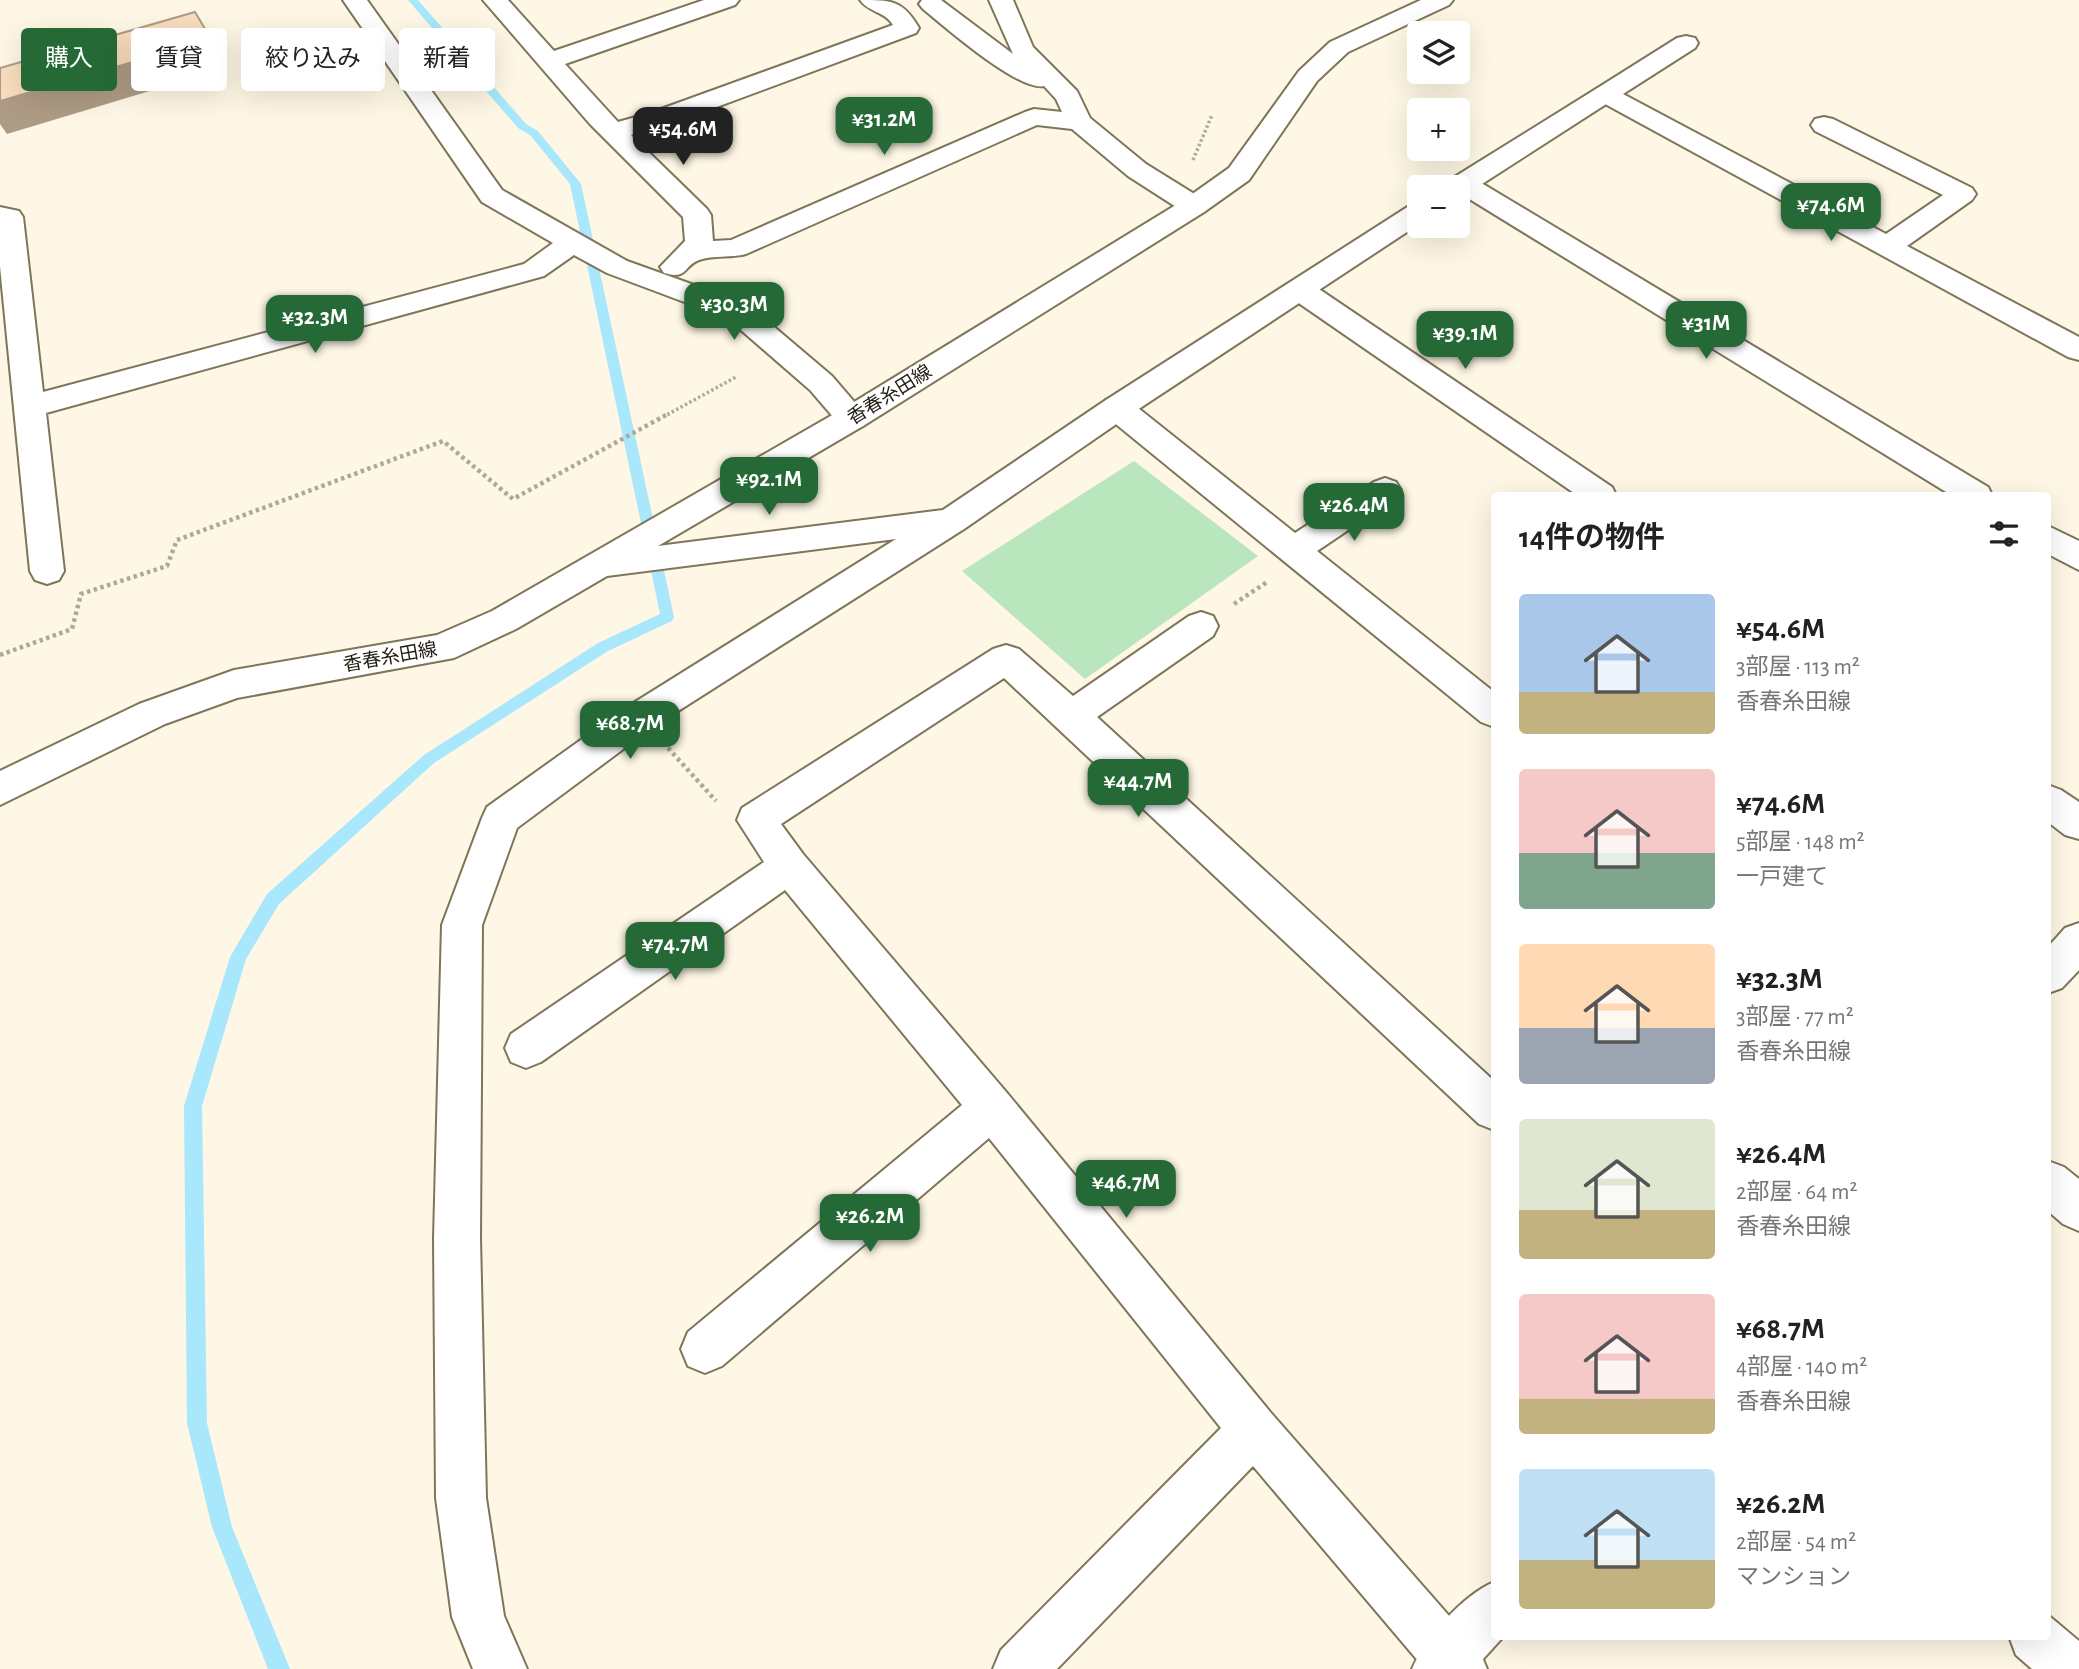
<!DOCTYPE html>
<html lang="ja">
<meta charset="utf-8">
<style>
:root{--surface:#fff;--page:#f2f2f2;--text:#222;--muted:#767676;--accent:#256a36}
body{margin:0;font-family:"Alegreya Sans","Noto Sans JP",sans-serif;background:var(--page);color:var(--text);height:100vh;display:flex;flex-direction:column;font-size:26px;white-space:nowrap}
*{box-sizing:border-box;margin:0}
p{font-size:23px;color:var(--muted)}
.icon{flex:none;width:38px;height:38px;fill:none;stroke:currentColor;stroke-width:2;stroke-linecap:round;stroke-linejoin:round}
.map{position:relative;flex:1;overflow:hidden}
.panel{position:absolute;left:1491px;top:492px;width:560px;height:1148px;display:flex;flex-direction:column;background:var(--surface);border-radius:7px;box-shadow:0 7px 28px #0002}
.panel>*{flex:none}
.banner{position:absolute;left:21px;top:28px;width:665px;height:63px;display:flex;gap:14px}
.fabs{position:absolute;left:1407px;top:21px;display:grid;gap:14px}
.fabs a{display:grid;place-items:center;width:63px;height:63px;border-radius:7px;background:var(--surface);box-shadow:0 7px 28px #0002;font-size:35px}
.price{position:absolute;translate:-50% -60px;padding:0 16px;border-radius:14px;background:var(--accent);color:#fff;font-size:23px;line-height:46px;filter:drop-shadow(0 2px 4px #0008)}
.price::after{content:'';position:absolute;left:50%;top:42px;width:21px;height:16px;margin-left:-10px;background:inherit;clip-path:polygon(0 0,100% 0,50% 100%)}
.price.on{background:#222;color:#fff}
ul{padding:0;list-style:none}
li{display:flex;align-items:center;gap:21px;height:175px;padding:0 28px}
li span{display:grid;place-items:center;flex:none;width:196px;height:140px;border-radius:7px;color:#555}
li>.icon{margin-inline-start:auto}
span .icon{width:84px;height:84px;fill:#fffc;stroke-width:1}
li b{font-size:30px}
h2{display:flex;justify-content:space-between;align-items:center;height:84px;padding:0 28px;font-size:30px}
.chip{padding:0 24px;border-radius:7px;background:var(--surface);box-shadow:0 7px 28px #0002;font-size:24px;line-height:63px}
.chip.on{background:var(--accent);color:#fff}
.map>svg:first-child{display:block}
</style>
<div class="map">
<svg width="2079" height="1669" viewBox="0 0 2079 1669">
<rect width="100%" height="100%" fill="#fef7e5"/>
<path fill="#b9e6bc" d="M1134,461L1258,556L1085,679L962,571Z"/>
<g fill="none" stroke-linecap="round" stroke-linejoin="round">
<path fill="#a9e7fc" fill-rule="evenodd" d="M408,0H418L526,124L538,131L581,184L674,617L672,621L608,651L434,763L279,904L246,959L202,1106L207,1423L232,1527L290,1669H268L212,1527L187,1423L184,1106L230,957L267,894L424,755L598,643L660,614L570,184L530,135L518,128Z"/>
<defs>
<path id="street" d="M343,0H367L502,190L627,261L747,304L832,376L868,418L863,426L852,429L841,426L810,390L727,318L607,273L574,255L544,276L46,413L64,571L59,580L47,584L35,580L30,571L0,266V207L19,211L23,217L43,392L524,264L553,243L482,202Z
M483,0H508L554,51L704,0H739L735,5L565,64L618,122L650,113L893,25C886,12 868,12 860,0C891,0 903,0 919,28L916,33L668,125L631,135L707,209L711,215L713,241L731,240L1025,112L1034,109L1062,112L1056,99L1044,86C1019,92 944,26 923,9L919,4L922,0H941L1013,54L989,0H1013L1033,47L1077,91L1090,118L1146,164L1204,200L1208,206L1204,212L1194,214L1184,212L1128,176L1072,129L1037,125L746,254C731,258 713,255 699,260C683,266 688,280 664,273L660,267L685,241L683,217L590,124Z
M1686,36L1695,38L1698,43L1695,48L1623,94L1886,234L1943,195L1815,131L1811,125L1815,119L1824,117L1833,119L1972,188L1976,194L1972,200L1907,246L2079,337V360L2068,357L1596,99L1592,94L1596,89L1677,38Z
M1463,176L1473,178L1988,487L1992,495H1951L1458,192V187H1452L1449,184L1453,178Z
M1300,281L1310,283L1612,487L1616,495H1577L1290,297L1286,290L1290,283Z
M1117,397L1128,400L1295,533L1374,482L1385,478L1396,482L1401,490L1396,498L1317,551L1494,692V727L1481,722L1106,416L1101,408L1106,400Z
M2048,526L2079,541V570L2048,554Z
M1201,612L1213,616L1218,626L1213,636L1097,717L1494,1081V1130L1479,1124L1004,678L781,824L803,854L1007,1093L1271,1413L1479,1650L1487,1669H1425L1253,1466L1057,1669H993L1001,1650L1221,1428L989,1138L722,1366L705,1373L688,1366L681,1349L688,1332L962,1105L785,890L541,1062L526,1068L511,1062L505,1048L511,1034L764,862L737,820L742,808L993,649L1006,645L1019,649L1073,696L1189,616Z
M2048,785L2061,790L2079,802V839L2065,835L2048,822Z
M2048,1161L2064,1167L2079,1179V1231L2063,1224L2048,1211Z
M2048,1615L2079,1641V1669H2032L2016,1655L2009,1636H2048Z"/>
<path id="secondary" d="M1421,0H1453L1449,5L1348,52L1317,81L1249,180L1204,212L863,426L658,546L943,510L1106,400L1409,206L1419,204V224L1128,416L964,529L653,727L517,828L482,925L480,1238L486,1498L504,1616L527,1669H473L452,1617L436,1498L434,1238L442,925L482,818L487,807L627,707L896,539L607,576L516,629L454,658L237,698L165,724L0,805V771L139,704L234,670L437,635L492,611L841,410L1184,200L1229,168L1299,71L1330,42Z
M1605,86L1614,89L1618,94L1614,99L1468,193L1458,195V187H1444L1448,181L1596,89Z
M2079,923V970L2062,988L2048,993V947L2065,928Z
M1494,1582V1636H1504L1474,1669H1412C1425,1638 1463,1595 1494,1582Z"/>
</defs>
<use href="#street" stroke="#7f7559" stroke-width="4"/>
<use href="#secondary" stroke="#7f7559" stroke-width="4"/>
<path stroke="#aea898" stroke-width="3.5" stroke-dasharray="2.5 2.5" stroke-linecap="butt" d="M1193,160L1212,115
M663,417L736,377"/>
<path stroke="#aea898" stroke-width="4.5" stroke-dasharray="3.5 3.5" stroke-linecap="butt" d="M1234,604L1267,582
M0,655L72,629L81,594L167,566L177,540L443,441L513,499L666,415
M668,748L716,801"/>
<use href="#street" fill="#fff" fill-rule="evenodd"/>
<use href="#secondary" fill="#fff" fill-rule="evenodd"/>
</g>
<path fill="#ae9b85" d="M211,39L226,68L7,134L0,124V101Z"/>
<path fill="#f9ddbe" stroke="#ae9b85" stroke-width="2" d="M195,12L211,39L0,101V68Z"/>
<g text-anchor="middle" stroke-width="5" stroke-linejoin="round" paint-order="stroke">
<g font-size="19" fill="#201c10" stroke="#fff">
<text transform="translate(889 394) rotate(-32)" y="7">香春糸田線</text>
<text transform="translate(390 656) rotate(-10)" y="7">香春糸田線</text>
</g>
</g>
</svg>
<div class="fabs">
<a><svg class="icon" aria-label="layers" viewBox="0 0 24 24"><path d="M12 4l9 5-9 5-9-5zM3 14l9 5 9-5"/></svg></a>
<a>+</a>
<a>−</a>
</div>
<b class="price" style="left:884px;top:157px">¥31.2M</b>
<b class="price on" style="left:683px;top:167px">¥54.6M</b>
<b class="price" style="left:1831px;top:243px">¥74.6M</b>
<b class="price" style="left:734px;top:342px">¥30.3M</b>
<b class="price" style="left:315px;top:355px">¥32.3M</b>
<b class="price" style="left:1706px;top:361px">¥31M</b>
<b class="price" style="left:1465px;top:371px">¥39.1M</b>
<b class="price" style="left:769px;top:517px">¥92.1M</b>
<b class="price" style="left:1354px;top:543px">¥26.4M</b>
<b class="price" style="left:630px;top:761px">¥68.7M</b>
<b class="price" style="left:1138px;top:819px">¥44.7M</b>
<b class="price" style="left:675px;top:982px">¥74.7M</b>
<b class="price" style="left:1126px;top:1220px">¥46.7M</b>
<b class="price" style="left:870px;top:1254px">¥26.2M</b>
<div class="banner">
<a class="chip on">購入</a>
<a class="chip">賃貸</a>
<a class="chip">絞り込み</a>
<a class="chip">新着</a>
</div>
<section class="panel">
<h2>14件の物件<svg class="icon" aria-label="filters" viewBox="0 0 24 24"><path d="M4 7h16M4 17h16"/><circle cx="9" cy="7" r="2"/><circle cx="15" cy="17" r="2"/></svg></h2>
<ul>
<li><span style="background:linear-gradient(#a9c7e8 70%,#c2b280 0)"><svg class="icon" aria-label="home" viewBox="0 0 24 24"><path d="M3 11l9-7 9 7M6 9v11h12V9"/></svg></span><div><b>¥54.6M</b><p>3部屋 · 113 m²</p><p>香春糸田線</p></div></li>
<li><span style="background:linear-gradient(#f6c9c9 60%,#7fa58c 0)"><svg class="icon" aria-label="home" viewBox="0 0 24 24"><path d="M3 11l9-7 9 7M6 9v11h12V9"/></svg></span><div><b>¥74.6M</b><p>5部屋 · 148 m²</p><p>一戸建て</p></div></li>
<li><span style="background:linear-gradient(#ffd9b3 60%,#9aa5b1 0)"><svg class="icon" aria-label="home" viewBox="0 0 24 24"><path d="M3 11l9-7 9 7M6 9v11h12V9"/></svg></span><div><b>¥32.3M</b><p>3部屋 · 77 m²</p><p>香春糸田線</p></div></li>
<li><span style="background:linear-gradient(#dfe7d0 65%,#c2b280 0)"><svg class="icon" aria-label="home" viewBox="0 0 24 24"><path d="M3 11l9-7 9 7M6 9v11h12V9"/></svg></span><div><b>¥26.4M</b><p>2部屋 · 64 m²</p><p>香春糸田線</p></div></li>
<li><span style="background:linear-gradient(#f6c9c9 75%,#c2b280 0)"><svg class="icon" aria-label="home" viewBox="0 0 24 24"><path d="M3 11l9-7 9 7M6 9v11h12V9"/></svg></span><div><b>¥68.7M</b><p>4部屋 · 140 m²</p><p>香春糸田線</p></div></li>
<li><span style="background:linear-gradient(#bfe0f5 65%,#c2b280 0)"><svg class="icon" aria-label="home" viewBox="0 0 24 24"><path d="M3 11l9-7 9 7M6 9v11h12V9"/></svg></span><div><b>¥26.2M</b><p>2部屋 · 54 m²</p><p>マンション</p></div></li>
</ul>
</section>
</div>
